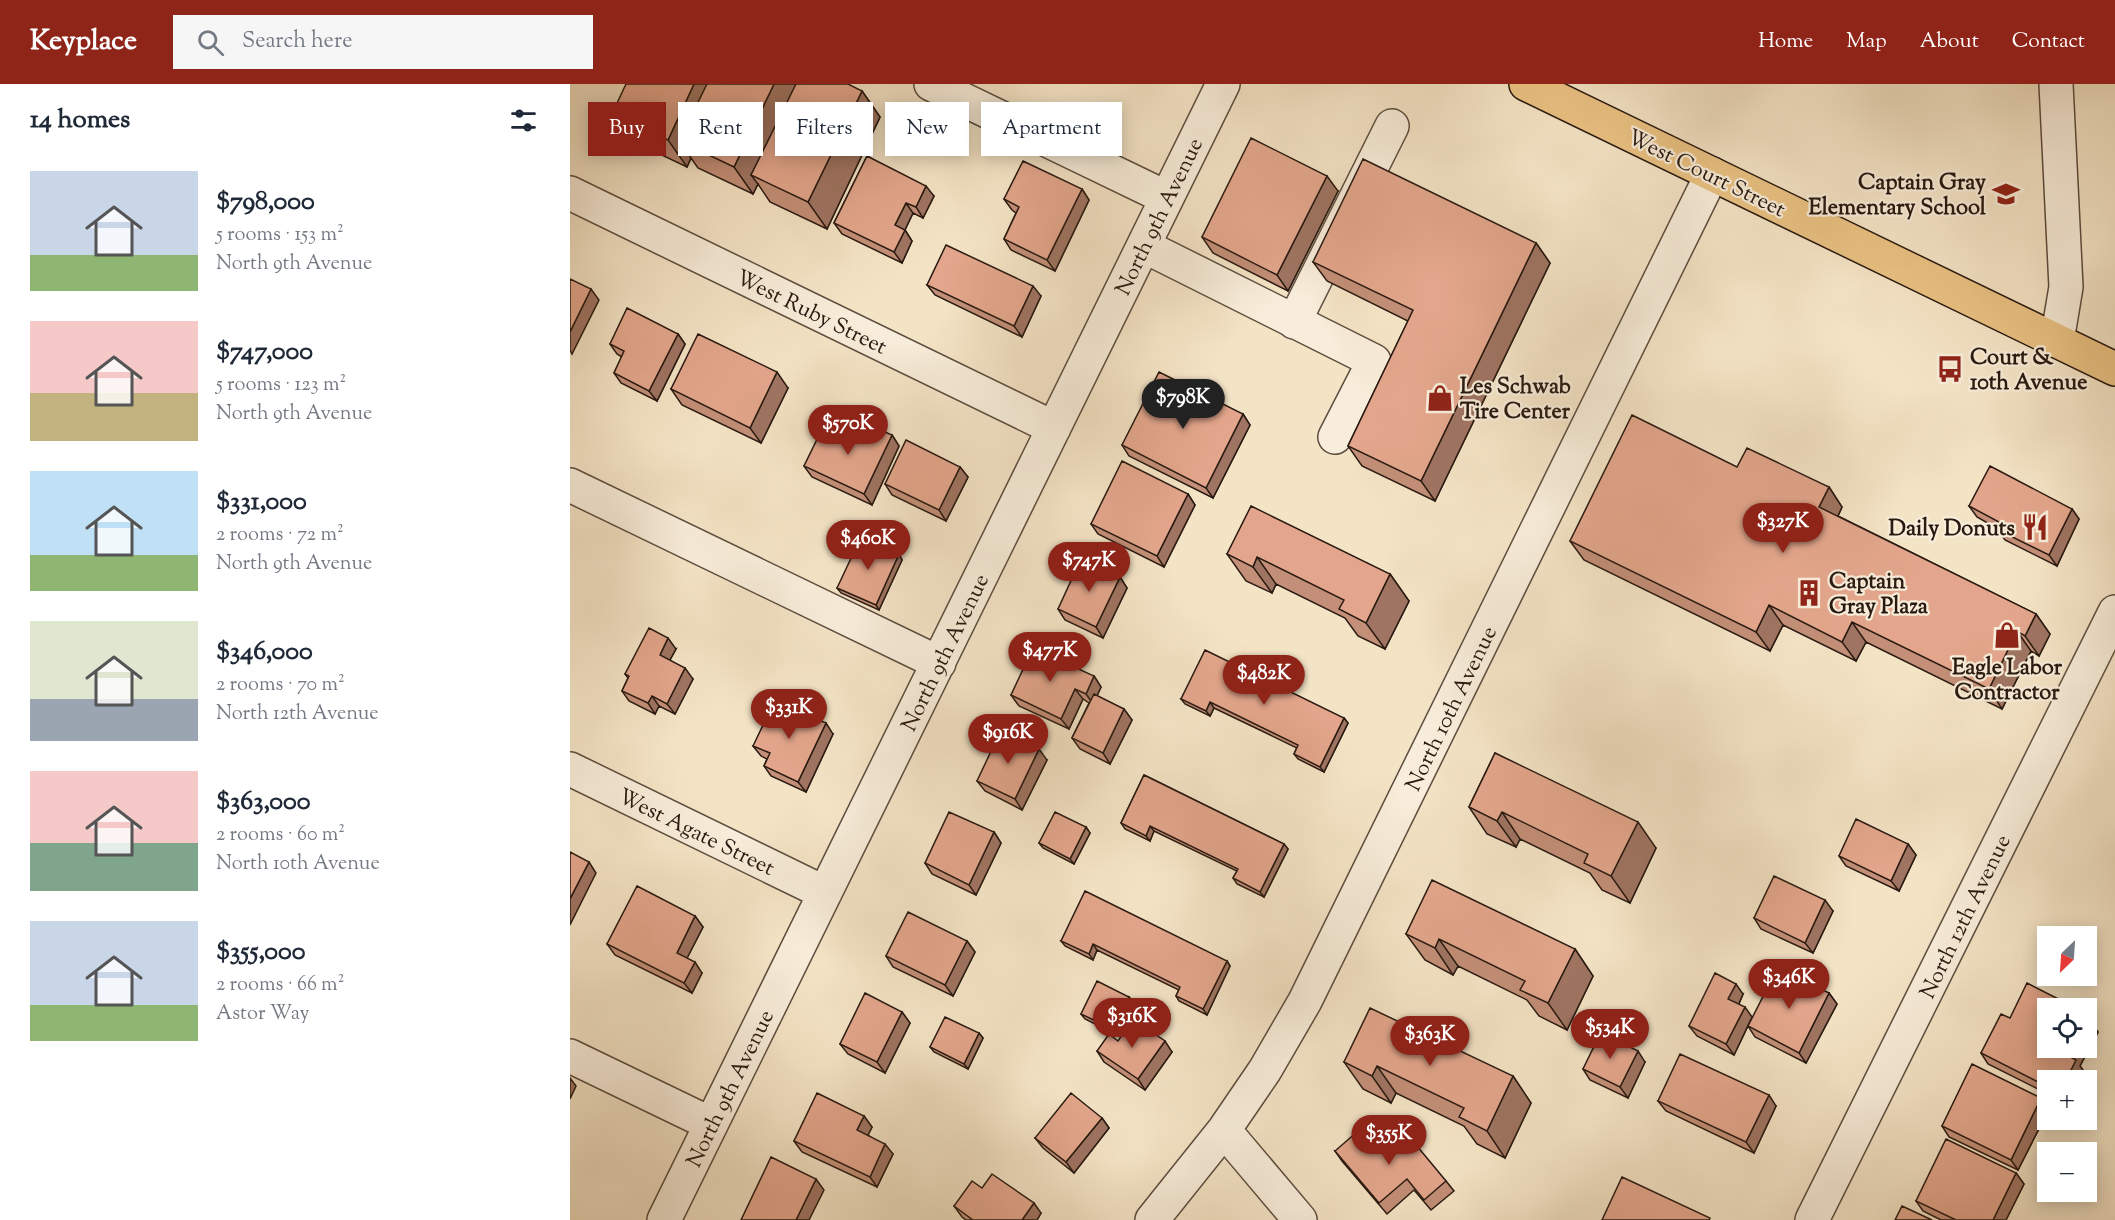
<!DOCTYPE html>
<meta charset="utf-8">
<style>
:root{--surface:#fff;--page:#f6f6f7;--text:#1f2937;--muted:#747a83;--accent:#8f2418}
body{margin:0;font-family:"Sorts Mill Goudy",serif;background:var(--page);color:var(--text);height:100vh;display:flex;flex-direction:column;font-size:22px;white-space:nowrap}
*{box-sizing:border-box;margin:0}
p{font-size:20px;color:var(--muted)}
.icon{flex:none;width:33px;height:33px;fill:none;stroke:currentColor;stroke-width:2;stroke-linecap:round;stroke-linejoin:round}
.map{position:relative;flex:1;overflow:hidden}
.side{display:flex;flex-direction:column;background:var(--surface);width:570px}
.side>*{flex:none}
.guide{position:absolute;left:18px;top:18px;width:570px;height:54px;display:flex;gap:12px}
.needle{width:39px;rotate:205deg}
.tools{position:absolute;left:1467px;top:842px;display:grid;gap:12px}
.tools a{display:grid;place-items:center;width:60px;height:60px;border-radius:0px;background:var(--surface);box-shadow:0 3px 15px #0003;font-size:30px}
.price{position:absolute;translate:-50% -51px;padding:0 14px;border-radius:21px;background:var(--accent);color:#fff;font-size:20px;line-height:39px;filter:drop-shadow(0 2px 3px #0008)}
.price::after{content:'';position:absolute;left:50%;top:36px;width:18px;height:14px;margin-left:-9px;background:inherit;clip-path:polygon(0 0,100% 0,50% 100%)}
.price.selected{background:#222;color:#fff}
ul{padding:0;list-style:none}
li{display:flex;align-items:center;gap:18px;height:150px;padding:0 30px}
li span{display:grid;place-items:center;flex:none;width:168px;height:120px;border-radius:0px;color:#555}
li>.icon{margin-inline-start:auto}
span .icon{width:72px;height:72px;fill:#fffc;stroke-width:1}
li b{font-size:26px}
h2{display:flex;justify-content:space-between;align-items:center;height:72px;padding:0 30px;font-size:26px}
.tag{padding:0 21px;border-radius:0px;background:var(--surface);box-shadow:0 3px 15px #0003;font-size:21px;line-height:54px}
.tag.selected{background:var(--accent);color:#fff}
header{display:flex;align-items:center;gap:36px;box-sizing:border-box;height:84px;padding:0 30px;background:var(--accent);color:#fff}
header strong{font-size:28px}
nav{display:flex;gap:33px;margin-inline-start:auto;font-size:21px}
.search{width:420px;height:54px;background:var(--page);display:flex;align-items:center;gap:15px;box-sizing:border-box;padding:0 21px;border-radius:0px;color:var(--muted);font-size:22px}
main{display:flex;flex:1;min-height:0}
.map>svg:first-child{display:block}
</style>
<header>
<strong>Keyplace</strong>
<div class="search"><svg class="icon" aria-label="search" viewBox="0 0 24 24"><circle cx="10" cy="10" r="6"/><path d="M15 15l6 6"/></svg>Search here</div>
<nav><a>Home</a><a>Map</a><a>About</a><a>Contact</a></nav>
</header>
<main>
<section class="side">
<h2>14 homes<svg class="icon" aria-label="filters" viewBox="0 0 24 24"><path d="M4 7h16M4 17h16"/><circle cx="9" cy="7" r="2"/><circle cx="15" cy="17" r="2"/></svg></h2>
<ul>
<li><span style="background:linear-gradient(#c9d6e8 70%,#8fb573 0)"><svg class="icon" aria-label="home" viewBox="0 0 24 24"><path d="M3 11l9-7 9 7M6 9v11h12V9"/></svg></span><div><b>$798,000</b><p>5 rooms · 153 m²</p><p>North 9th Avenue</p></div></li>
<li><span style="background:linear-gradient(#f6c9c9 60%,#c2b280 0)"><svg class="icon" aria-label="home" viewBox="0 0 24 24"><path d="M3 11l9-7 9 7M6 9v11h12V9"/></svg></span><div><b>$747,000</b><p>5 rooms · 123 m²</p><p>North 9th Avenue</p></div></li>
<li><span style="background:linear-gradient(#bfe0f5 70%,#8fb573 0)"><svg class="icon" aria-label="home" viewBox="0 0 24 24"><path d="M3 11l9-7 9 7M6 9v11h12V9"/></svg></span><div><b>$331,000</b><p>2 rooms · 72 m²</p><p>North 9th Avenue</p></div></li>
<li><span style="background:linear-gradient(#dfe7d0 65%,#9aa5b1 0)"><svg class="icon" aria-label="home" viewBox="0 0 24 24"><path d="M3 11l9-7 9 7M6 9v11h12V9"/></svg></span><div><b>$346,000</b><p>2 rooms · 70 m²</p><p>North 12th Avenue</p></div></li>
<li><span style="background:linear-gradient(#f6c9c9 60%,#7fa58c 0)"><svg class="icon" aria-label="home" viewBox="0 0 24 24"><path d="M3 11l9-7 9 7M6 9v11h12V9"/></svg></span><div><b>$363,000</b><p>2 rooms · 60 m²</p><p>North 10th Avenue</p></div></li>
<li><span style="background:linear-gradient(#c9d6e8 70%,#8fb573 0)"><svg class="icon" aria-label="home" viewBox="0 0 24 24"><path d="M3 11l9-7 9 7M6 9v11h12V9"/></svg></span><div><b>$355,000</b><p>2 rooms · 66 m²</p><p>Astor Way</p></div></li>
</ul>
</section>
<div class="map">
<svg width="1545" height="1136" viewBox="0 0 1545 1136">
<rect width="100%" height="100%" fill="#f4e4c6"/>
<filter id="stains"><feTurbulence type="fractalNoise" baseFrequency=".00333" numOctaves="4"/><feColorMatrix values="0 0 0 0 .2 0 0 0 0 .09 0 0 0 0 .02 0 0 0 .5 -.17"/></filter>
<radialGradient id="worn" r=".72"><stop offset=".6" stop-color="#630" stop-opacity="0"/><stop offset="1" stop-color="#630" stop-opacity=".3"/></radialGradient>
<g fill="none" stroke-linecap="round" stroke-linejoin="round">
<defs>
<path id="minor" d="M361,0L597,114
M1486,0L1496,203L1487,257
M0,109L484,344
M574,162L804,277L765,353
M724,238L822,42
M0,401L369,579
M0,685L255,809
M0,972L141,1040
M654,1046L730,1136
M94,1136L653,0
M582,1136L654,1046L695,986L735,917L1142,90
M1242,1136L1545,528"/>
<path id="major" d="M956,0L1545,285"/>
</defs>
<use href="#minor" stroke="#5c4c3e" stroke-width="36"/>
<use href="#major" stroke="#291a11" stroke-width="36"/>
<use href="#minor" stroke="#f8edda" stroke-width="33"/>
<use href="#major" stroke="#eac283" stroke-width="33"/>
</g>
<path fill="#c38f78" stroke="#291a11" stroke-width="1.5" d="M292,7L310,33L257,145L200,118L188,100L183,110L128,84L121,74L117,83L60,56L42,30Z
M297,72L364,112L353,134L343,129L335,146L342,157L332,179L272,150L264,139Z
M512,105L519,116L485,187L441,166L434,155L446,129L442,126L434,115Z
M768,107L718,207L643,169L632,153Z
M966,159L980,179L865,417L792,382L778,362L838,237L757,197L743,178Z
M357,201L471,212L452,253L365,211Z
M108,250L115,260L87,317L51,299L44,289L52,273L47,270L40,260Z
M218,304L191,359L112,321L101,305Z
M673,330L680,341L643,414L559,372L552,361Z
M322,351L329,362L302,421L242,393L234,382L295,358Z
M390,383L398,393L376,437L322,411L315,400Z
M1167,383L1259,403L1272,423L1268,432L1466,530L1480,550L1469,572L1461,567L1432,625L1296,558L1286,577L1213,541L1200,567L1014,476L1000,457Z
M618,410L625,421L594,483L528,450L521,440Z
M1399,422L1502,425L1509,435L1487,482L1435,456L1428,446V445L1407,433Z
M329,470L332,476L309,526L271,509L267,504Z
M657,470L820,490L839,517L815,565L788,552L775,534L706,500L702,509L676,497Z
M550,493L557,504L533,554L495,536L488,525Z
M106,565L100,576L123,595L105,630L89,622L85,630L59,617L52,607L58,594L55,590Z
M524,592L531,603L527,612L554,625L562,636L540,680L510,665L502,654L519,619L513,615L499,645L449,622L441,611Z
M611,615L774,634L778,639L754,688L728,675L724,670L727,664L644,624L640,632L615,620Z
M263,650L236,708L201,692L194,682L197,675L191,672L183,662Z
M925,669L1086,764L1060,819L1032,806L1020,789L950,755L946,763L917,750L899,723Z
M477,676L452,726L415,707L407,697Z
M574,691L714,760L718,765L694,813L667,800L663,794L667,787L584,747L580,757L555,745L551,739Z
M516,743L520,749L504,780L473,764L469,759Z
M424,748L431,759L406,811L362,790L355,779Z
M1338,760L1346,771L1329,807L1276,782L1269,772Z
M1263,827L1243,869L1191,845L1184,834Z
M125,832L133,843L117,874L132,889L122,909L45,871L37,860Z
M836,850L1005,865L1023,892L997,946L969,932L957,916L888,882L883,891L855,876Z
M397,857L405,868L383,912L323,883L316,872Z
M491,857L657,877L660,882L637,931L609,917L606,912L609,906L527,866L523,876L495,862Z
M1259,909L1267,920L1236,979L1185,953L1178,942L1164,971L1127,952L1119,942L1173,910L1169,920L1182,933Z
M559,913L563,918L547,951L515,935L511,930Z
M1478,924L1520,937L1528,948L1510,982L1513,986L1509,996H1478V1010L1418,980L1411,969L1440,934Z
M332,928L340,939L315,989L278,970L270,960Z
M409,949L413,954L398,985L364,968L360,963Z
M548,957L602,968L575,1006L534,978L527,967Z
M774,978L943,992L961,1019L935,1074L907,1060L894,1042L826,1009L821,1019L793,1005Z
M1075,978L1058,1014L1020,996L1013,985Z
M1088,1017L1206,1022L1184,1069L1096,1027Z
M1478,1023V1027L1448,1086L1379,1053L1372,1042Z
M294,1032L302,1043L298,1051L323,1070L307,1103L232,1068L224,1057Z
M532,1034L539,1044L504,1089L473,1064L465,1054Z
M765,1067L876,1097L884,1107L861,1126L844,1106L817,1130L772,1077Z
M1446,1089L1454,1100L1436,1136H1371L1353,1127L1346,1117Z
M412,1104L471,1129L467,1136H396L392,1133L384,1122Z"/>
<path fill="#9f7462" stroke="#291a11" stroke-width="1.5" d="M124,0H156L109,57L121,74L117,83L98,56Z
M204,0H236L181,91L188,100L183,110L164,83Z
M292,7L310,33L257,145L238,118Z
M757,92L768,107L718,207L707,191Z
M356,102L364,112L353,134L346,123Z
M512,105L519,116L485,187L477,176Z
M336,119L343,129L332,152L325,141Z
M335,146L342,157L332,179L324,168Z
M966,159L980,179L865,417L851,397Z
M463,202L471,212L452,253L444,242Z
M21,205L29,216L2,270L0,266V248Z
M108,250L115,260L87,317L79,307Z
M207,288L218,304L191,359L180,344Z
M673,330L680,341L643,414L636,404Z
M322,351L329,362L302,421L294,410Z
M390,383L398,393L376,437L369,426Z
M1259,403L1272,423L1263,443L1249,423Z
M618,410L625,421L594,483L587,472Z
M1502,425L1509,435L1487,482L1479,471Z
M329,470L332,476L309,526L306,521Z
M687,473L706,500L702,509L683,483Z
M820,490L839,517L815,565L796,539Z
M550,493L557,504L533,554L526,543Z
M1199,521L1213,541L1200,567L1186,548Z
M1466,530L1480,550L1469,572L1455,552Z
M1282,538L1296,558L1286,577L1272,558Z
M1447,547L1461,567L1432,625L1419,605Z
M98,554L106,565L97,581L90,571Z
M115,584L123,595L105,630L97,620Z
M524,592L531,603L523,620L516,610Z
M505,605L513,615L499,645L491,635Z
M82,612L89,622L85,630L78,619Z
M640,618L644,624L640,632L636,627Z
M554,625L562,636L540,680L533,669Z
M774,634L778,639L754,688L750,683Z
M256,639L263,650L236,708L228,698Z
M469,665L477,676L452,726L445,715Z
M932,728L950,755L946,763L927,737Z
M1068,738L1086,764L1060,819L1041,792Z
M580,742L584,747L580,757L576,752Z
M516,743L520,749L504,780L500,775Z
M424,748L431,759L406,811L399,801Z
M714,760L718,765L694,813L690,808Z
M1338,760L1346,771L1329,807L1321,797Z
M19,778L26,789L0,841V815Z
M1255,816L1263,827L1243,869L1235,859Z
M125,832L133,843L114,880L107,869Z
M869,855L888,882L883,891L865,864Z
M397,857L405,868L383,912L375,901Z
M523,860L527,866L523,876L519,870Z
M1005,865L1023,892L997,946L978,919Z
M657,877L660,882L637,931L633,925Z
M125,878L132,889L122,909L114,899Z
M1166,900L1173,910L1166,926L1158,915Z
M1259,909L1267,920L1236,979L1229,969Z
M559,913L563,918L547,951L543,945Z
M1175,923L1182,933L1164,971L1156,960Z
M332,928L340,939L315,989L307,978Z
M1520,937L1528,948L1510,982L1513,986L1509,996H1496L1502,974L1507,963H1516V945Z
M409,949L413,954L398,985L394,980Z
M595,957L602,968L575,1006L568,995Z
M1068,967L1075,978L1058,1014L1050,1003Z
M807,982L826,1009L821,1019L802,992Z
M943,992L961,1019L935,1074L917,1047Z
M0,994L6,1002L0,1015Z
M1199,1011L1206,1022L1184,1069L1176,1058Z
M1471,1014L1478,1023V1027L1448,1086L1441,1076Z
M294,1032L302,1043L295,1057L287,1046Z
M532,1034L539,1044L504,1089L496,1078Z
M315,1060L323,1070L307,1103L300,1093Z
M1446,1089L1454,1100L1436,1136H1423Z
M246,1095L254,1106L239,1136H226Z
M464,1119L471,1129L467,1136H452Z"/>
<path fill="#e3a68c" stroke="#291a11" stroke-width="1.5" d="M56,0H124L98,56L42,30Z
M137,0H204L164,83L109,57Z
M226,0H278L292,7L238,118L181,91Z
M681,54L757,92L707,191L632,153Z
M297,72L356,102L346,123L336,119L325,141L335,146L324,168L264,139Z
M793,75L966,159L851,397L778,362L843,226L743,178Z
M453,77L512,105L477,176L434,155L449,123L434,115Z
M376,161L463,202L444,242L357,201Z
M0,195L21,205L0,248Z
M57,224L108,250L79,307L44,289L54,267L40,260Z
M128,250L207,288L180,344L101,305Z
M589,288L673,330L636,404L552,361Z
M1062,331L1167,383L1177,364L1259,403L1249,423L1466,530L1455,552L1447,547L1419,605L1282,538L1272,558L1199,521L1186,548L1000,457Z
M255,339L295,358L302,342L322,351L294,410L234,382Z
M336,356L390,383L369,426L315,400Z
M552,377L618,410L587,472L521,440Z
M1420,382L1502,425L1479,471L1428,446L1431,439L1399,422Z
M681,422L820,490L796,539L769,525L774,516L687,473L683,483L657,470Z
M291,453L329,470L306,521L267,504Z
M511,475L550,493L526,543L488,525Z
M79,544L98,554L90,571L115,584L97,620L82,612L78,619L52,607L59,592L55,590Z
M463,564L524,592L516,610L505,605L491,635L441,611Z
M635,566L774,634L750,683L724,670L728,661L640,618L636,627L611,615Z
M524,610L554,625L533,669L502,654Z
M205,616L256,639L228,698L194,682L200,669L183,662Z
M431,646L469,665L445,715L407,697Z
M925,669L1068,738L1041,792L1014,779L1018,770L932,728L927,737L899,723Z
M574,691L714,760L690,808L663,794L668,785L580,742L576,752L551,739Z
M379,728L424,748L399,801L355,779Z
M485,728L516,743L500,775L469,759Z
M1286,735L1338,760L1321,797L1269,772Z
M0,768L19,778L0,815Z
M1204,792L1255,816L1235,859L1184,834Z
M862,796L1005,865L978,919L950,906L955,897L869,855L865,864L836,850Z
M67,802L125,832L107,869L125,878L114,899L37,860Z
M515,807L657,877L633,925L606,912L610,903L523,860L519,870L491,857Z
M338,828L397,857L375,901L316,872Z
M1208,883L1259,909L1229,969L1178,942Z
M1145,889L1166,900L1158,915L1175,923L1156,960L1119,942Z
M527,897L559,913L543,945L511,930Z
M1457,899L1506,924H1478V963H1507L1502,974L1506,976L1496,996H1478V1003L1411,969L1431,930L1440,934Z
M295,909L332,928L307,978L270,960Z
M800,924L943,992L917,1047L889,1033L894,1024L807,982L802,992L774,978Z
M375,933L409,949L394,980L360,963Z
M563,935L595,957L568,995L527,967L539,950L548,957Z
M1516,935L1520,937L1516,945Z
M1031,948L1068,967L1050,1003L1013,985Z
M1110,970L1199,1011L1176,1058L1088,1017Z
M1402,980L1471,1014L1441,1076L1372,1042Z
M247,1009L294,1032L287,1046L315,1060L300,1093L224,1057Z
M501,1009L532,1034L496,1078L465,1054Z
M795,1041L822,1072L842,1056L876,1097L854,1116L837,1095L809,1119L765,1067Z
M1376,1055L1446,1089L1423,1136H1386L1346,1117Z
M201,1073L246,1095L226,1136H171Z
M422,1090L464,1119L452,1136H403L384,1122L402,1097L412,1104Z
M1052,1093L1140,1134L1139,1136H1032Z
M1332,1122L1362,1136H1325Z"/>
<defs>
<symbol id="school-bare" viewBox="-9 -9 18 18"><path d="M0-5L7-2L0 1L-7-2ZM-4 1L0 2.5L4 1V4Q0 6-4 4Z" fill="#8f2418" stroke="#f8edda" stroke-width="2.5" paint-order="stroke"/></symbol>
<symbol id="bus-bare" viewBox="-9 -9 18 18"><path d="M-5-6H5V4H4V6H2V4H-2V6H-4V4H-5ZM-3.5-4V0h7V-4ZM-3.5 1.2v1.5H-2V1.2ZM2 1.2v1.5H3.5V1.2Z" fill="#8f2418" stroke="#f8edda" stroke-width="2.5" paint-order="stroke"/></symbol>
<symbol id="shop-bare" viewBox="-9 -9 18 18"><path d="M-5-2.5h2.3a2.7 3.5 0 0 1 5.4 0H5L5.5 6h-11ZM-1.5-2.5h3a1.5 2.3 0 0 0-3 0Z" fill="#8f2418" stroke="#f8edda" stroke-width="2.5" paint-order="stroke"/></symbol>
<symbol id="restaurant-bare" viewBox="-9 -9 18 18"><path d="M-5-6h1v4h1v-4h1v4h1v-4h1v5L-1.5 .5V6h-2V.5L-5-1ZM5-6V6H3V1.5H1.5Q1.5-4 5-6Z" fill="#8f2418" stroke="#f8edda" stroke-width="2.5" paint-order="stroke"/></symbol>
<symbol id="building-bare" viewBox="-9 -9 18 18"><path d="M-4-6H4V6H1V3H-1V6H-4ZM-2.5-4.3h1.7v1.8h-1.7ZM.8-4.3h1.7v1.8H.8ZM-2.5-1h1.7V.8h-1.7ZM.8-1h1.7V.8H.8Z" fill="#8f2418" stroke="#f8edda" stroke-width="2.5" paint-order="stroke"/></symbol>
</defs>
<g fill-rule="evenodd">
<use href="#school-bare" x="1417" y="91" width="38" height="38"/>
<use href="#bus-bare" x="1361" y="266" width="38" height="38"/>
<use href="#shop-bare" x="851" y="295" width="38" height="38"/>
<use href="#restaurant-bare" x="1446" y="424" width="38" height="38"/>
<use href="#building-bare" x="1220" y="490" width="38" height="38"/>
<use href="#shop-bare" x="1418" y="532" width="38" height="38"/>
</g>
<g text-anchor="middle" stroke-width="4.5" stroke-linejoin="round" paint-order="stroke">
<g font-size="22" fill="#291a11" stroke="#f8edda">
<text transform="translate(1137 88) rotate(26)" y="8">West Court Street</text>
<text transform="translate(588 132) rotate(-64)" y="8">North 9th Avenue</text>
<text transform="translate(242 227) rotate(26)" y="8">West Ruby Street</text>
<text transform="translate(374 568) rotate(-64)" y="8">North 9th Avenue</text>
<text transform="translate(880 624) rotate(-64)" y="8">North 10th Avenue</text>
<text transform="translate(127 747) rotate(26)" y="8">West Agate Street</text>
<text transform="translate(1394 832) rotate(-64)" y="8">North 12th Avenue</text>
<text transform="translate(159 1004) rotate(-64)" y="8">North 9th Avenue</text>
</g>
<g font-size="22" font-weight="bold" fill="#291a11" stroke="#f8edda" text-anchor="start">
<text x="1416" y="105" text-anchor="end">Captain Gray<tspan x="1416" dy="25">Elementary School</tspan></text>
<text x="1400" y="280">Court &amp;<tspan x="1400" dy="25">10th Avenue</tspan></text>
<text x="890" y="309">Les Schwab<tspan x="890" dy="25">Tire Center</tspan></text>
<text x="1445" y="451" text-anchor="end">Daily Donuts</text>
<text x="1259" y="504">Captain<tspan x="1259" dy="25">Gray Plaza</tspan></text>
<text x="1437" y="590" text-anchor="middle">Eagle Labor<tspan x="1437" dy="25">Contractor</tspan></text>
</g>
</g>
<rect width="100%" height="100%" filter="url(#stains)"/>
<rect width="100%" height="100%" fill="url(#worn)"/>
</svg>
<div class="tools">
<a><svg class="needle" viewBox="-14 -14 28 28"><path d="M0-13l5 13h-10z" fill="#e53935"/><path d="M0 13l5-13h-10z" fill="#747a83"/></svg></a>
<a><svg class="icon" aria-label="locate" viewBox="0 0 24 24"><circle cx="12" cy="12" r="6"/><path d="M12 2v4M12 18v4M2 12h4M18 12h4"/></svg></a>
<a>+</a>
<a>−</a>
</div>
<b class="price selected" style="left:613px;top:346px">$798K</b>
<b class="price" style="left:278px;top:372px">$570K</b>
<b class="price" style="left:1213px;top:470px">$327K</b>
<b class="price" style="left:298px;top:487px">$460K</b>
<b class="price" style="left:519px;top:509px">$747K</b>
<b class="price" style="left:480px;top:599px">$477K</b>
<b class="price" style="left:694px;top:622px">$482K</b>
<b class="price" style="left:219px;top:656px">$331K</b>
<b class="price" style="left:438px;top:681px">$916K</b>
<b class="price" style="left:1219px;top:926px">$346K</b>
<b class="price" style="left:562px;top:965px">$316K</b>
<b class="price" style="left:1040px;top:976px">$534K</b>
<b class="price" style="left:860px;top:983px">$363K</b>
<b class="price" style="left:819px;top:1082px">$355K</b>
<div class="guide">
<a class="tag selected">Buy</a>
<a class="tag">Rent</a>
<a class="tag">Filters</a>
<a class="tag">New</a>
<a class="tag">Apartment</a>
</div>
</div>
</main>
